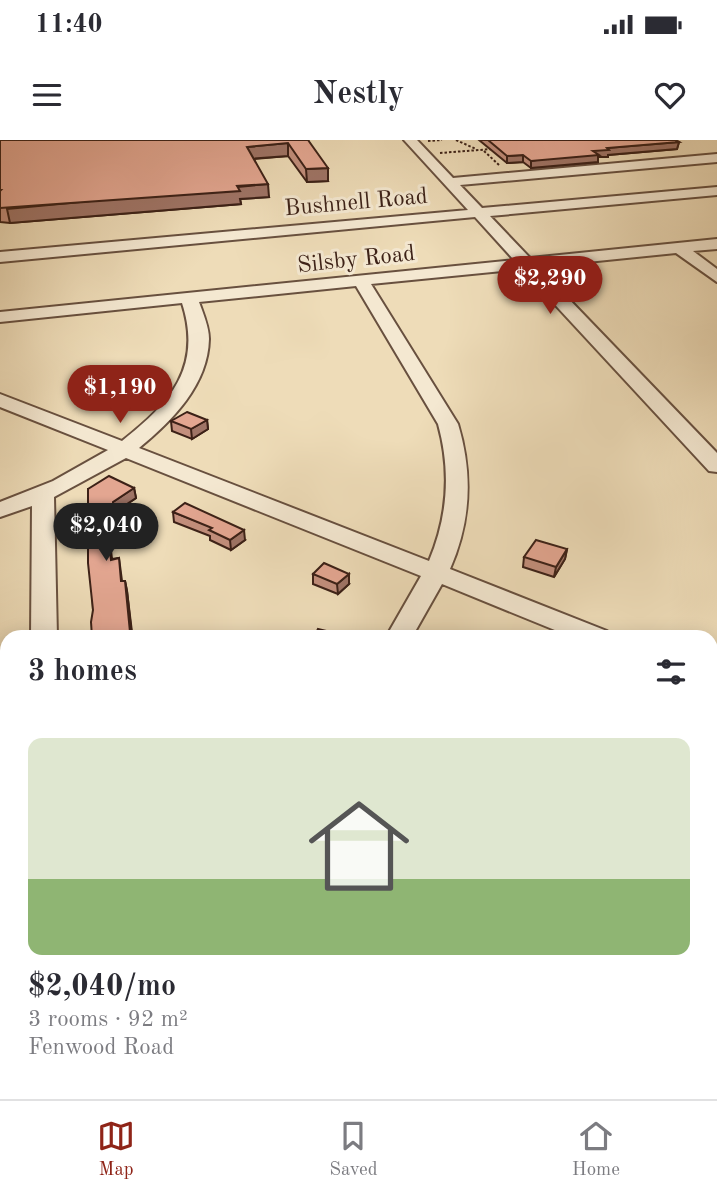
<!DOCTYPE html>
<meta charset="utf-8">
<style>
:root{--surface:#fff;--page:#f2f2f3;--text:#2b2b33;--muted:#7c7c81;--line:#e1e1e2;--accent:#8f2418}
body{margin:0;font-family:"Old Standard TT",serif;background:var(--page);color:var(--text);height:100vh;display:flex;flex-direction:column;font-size:26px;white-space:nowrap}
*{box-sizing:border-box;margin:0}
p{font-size:23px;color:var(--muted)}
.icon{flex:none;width:38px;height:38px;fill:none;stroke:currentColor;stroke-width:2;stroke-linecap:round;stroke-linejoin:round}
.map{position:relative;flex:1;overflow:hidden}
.side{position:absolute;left:0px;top:490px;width:718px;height:469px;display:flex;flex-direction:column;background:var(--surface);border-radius:21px 21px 0 0;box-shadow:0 4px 18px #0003}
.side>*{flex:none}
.price{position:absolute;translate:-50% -60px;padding:0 16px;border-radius:24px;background:var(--accent);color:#fff;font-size:23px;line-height:46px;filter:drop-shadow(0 2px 4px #0008)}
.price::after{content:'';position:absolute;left:50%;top:42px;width:21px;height:16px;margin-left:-10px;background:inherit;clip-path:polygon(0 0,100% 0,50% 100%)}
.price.current{background:#222;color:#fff}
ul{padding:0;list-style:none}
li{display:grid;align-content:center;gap:14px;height:371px;padding:0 28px}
li span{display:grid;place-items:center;height:217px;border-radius:14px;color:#555}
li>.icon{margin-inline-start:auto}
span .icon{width:126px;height:126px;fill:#fffc;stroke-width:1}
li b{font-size:30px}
h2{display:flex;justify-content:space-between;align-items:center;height:84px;padding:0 28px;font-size:30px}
.status{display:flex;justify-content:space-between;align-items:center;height:49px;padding:0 35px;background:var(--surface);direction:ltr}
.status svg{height:19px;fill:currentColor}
header{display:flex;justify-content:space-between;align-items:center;height:91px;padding:0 28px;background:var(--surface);font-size:32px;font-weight:700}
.tabs{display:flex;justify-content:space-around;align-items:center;height:98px;border-top:2px solid var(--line);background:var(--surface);font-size:19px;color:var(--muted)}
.tabs a{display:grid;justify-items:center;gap:4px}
.tabs .current{color:var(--accent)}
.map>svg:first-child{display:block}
</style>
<div class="status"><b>11:40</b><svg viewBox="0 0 49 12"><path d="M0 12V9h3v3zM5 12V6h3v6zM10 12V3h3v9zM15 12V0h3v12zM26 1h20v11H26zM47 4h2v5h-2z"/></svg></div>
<header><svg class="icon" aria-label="menu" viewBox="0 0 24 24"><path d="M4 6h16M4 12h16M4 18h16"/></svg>Nestly<svg class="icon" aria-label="heart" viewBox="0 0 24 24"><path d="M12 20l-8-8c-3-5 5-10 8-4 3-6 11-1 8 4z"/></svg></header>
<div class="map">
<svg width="717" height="959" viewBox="0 0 717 959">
<rect width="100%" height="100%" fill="#eedcb8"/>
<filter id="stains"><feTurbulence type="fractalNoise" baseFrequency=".00286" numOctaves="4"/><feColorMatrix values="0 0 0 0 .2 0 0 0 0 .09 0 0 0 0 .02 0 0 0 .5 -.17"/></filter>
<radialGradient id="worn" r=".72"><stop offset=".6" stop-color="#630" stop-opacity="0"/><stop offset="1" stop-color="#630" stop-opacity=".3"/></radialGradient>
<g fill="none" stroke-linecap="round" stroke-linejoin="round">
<defs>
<path id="minor" d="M404,0H417L453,38L717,14V22L460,45L482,68L717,47V55L490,76L530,118L717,99V109L693,111L717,129V142L676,113L538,127L717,313V332L709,331L522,129L371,144L458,284C473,334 471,381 450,429L607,491L611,497H572L442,444L412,497H386L421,436L126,318L54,357L57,497H31L32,366L0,377V362L53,341L108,310L0,267V254L122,301C170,263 203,228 182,163L0,182V172L514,120L475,77L0,122V112L468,70ZM356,146L438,284C451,331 448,376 429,421L139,308C172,281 208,245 209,199C209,187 203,173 199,162Z
M710,531L717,533V553L710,551Z
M717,794V829L710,832V797Z
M25,952H65V959H25Z
M531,952H575L572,959H528Z"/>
</defs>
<use href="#minor" stroke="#68503f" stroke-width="4"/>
<path stroke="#3c2117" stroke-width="2" stroke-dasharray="2.5 2" stroke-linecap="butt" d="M456,0L476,9
M428,1L442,0
M484,11L499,25
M440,13L492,9"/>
<use href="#minor" fill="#f4e8d1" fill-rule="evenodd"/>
</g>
<path fill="#c38f7d" stroke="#3c2117" stroke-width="2" d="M0,0H308L328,41L307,42L288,16L254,19L269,57L240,59L241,64L10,83L0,82Z
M479,0H675L679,2L677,9L608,15V17H598V22L531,28L523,22L507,23Z
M207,280L208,289L192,299L172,291L171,281Z
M134,348L136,358L115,372V400L110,401L112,419L119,418L122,441H125L127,451L132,492L137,497L93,470L88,349Z
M173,372L245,400L231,410L210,400V396L174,382Z
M567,409L565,419L554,437L523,427L524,417Z
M313,434L349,444L338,454L313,444Z"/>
<path fill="#9f7466" stroke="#3c2117" stroke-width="2" d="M679,2L677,9L608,15V17H598V22L531,28V21L607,8Z
M288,3V16L248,19L247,7Z
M523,15V22L507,23V16Z
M328,28V41L307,42L306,29Z
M268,44L269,57L240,59L241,64L10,83L7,69Z
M207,280L208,289L192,299L191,289Z
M134,348L136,358L115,372V400L113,390V362Z
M244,390L245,400L231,410L230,400Z
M567,409L565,419L554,437L556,427Z
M349,434V444L338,454L337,444Z
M125,441L127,451L132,497H131Z
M717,702V710L710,713V705Z
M146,952H163L152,959H147L145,953Z"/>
<path fill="#e3a691" stroke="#3c2117" stroke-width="2" d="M0,0H308L328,28L306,29L288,3L247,7L268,44L237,46L240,51L0,68V51L1,50H0Z
M488,0H675L679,2L607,8L609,10L593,11L599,15L531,21L523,15L507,16Z
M187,272L207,280L191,289L171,281Z
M109,336L134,348L113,362V390L108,391L111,420L119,418L121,441H125L130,492H135L136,497H92L91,482L93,470L88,423V349Z
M185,363L244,390L230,400L209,390L212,388L173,372Z
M536,400L567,409L556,427L524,417Z
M324,423L349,434L337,444L313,434Z
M318,489L339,494L338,497H314Z
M717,672V702L710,705V676Z
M349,952H392L397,956L395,959H344Z"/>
<g text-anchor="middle" stroke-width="6" stroke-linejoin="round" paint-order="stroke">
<g font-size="23" fill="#3c2117" stroke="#f4e8d1">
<text transform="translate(356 61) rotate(-5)" y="8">Bushnell Road</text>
<text transform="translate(356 118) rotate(-6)" y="8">Silsby Road</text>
</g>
</g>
<rect width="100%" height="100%" filter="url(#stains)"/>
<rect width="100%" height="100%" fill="url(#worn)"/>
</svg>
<b class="price" style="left:550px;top:176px">$2,290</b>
<b class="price" style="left:120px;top:285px">$1,190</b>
<b class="price current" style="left:106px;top:423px">$2,040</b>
<section class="side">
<h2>3 homes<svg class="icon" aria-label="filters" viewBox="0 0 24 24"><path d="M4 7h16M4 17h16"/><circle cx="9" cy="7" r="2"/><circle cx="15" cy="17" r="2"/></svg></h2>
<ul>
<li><span style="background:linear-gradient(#dfe7d0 65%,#8fb573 0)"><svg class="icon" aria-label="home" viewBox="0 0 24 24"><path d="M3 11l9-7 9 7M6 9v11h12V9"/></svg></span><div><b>$2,040/mo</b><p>3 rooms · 92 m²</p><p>Fenwood Road</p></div></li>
</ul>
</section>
</div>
<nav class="tabs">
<a class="current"><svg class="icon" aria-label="map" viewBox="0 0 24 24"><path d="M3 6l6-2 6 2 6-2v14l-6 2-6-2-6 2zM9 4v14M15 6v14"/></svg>Map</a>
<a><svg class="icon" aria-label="saved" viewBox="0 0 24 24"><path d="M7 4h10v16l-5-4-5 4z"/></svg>Saved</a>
<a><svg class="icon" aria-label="home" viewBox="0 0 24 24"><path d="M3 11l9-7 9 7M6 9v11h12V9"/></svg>Home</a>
</nav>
